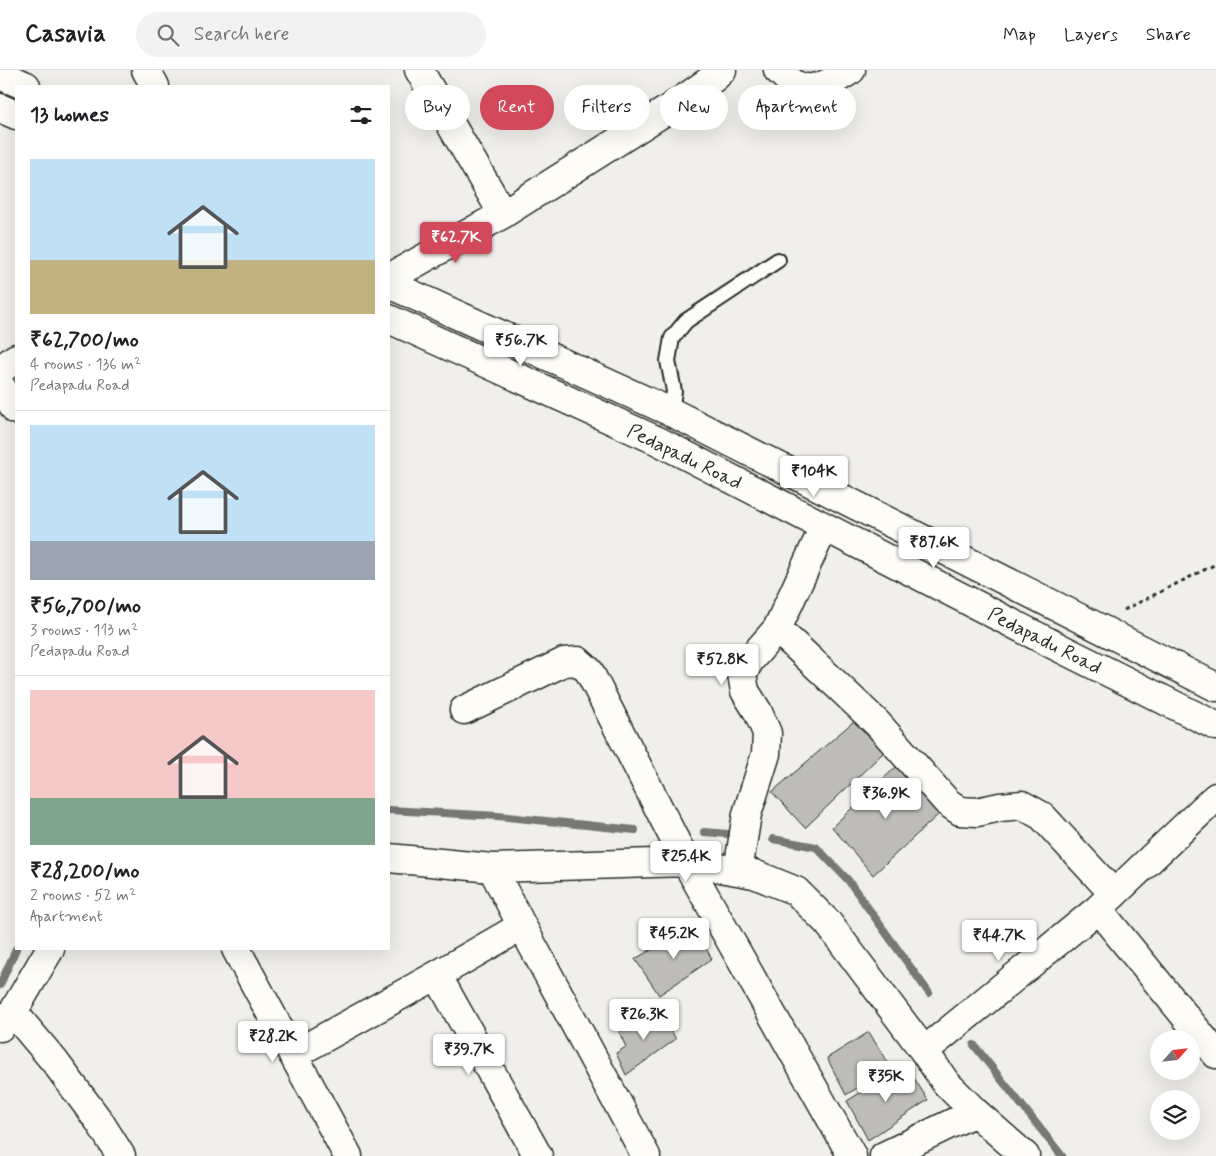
<!DOCTYPE html>
<meta charset="utf-8">
<style>
:root{--surface:#fff;--page:#f2f2f2;--text:#202124;--muted:#757577;--line:#e0e0e0;--accent:#d1495b}
body{margin:0;font-family:Mynerve,sans-serif;background:var(--page);color:var(--text);height:100vh;display:flex;flex-direction:column;font-size:19px;white-space:nowrap}
*{box-sizing:border-box;margin:0}
p{font-size:16px;color:var(--muted)}
.icon{flex:none;width:28px;height:28px;fill:none;stroke:currentColor;stroke-width:2;stroke-linecap:round;stroke-linejoin:round}
.map{position:relative;flex:1;overflow:hidden}
.details{position:absolute;left:15px;top:15px;width:375px;height:865px;display:flex;flex-direction:column;background:var(--surface);border-radius:0px;box-shadow:0 5px 20px #0002}
.details>*{flex:none}
.banner{position:absolute;left:405px;top:15px;width:475px;height:45px;display:flex;gap:10px}
.needle{width:32px;rotate:63deg}
.tools{position:absolute;left:1150px;top:960px;display:grid;gap:10px}
.tools a{display:grid;place-items:center;width:50px;height:50px;border-radius:50%;background:var(--surface);box-shadow:0 5px 20px #0002;font-size:25px}
.price{position:absolute;translate:-50% -42px;padding:0 11px;border-radius:5px;background:#fff;color:#222;font-size:16px;line-height:32px;filter:drop-shadow(0 1px 2px #0008)}
.price::after{content:'';position:absolute;left:50%;top:30px;width:15px;height:11px;margin-left:-8px;background:inherit;clip-path:polygon(0 0,100% 0,50% 100%)}
.price.on{background:var(--accent);color:#fff}
ul{padding:0;list-style:none}
li{display:grid;align-content:center;gap:10px;height:265px;padding:0 15px}
li+li{border-top:1px solid var(--line)}
li span{display:grid;place-items:center;height:155px;border-radius:0px;color:#555}
li>.icon{margin-inline-start:auto}
span .icon{width:90px;height:90px;fill:#fffc;stroke-width:1}
li b{font-size:21px}
h2{display:flex;justify-content:space-between;align-items:center;height:60px;padding:0 15px;font-size:21px}
.tag{padding:0 18px;border-radius:22px;background:var(--surface);box-shadow:0 5px 20px #0002;font-size:18px;line-height:45px}
.tag.on{background:var(--accent);color:#fff}
header{display:flex;align-items:center;gap:30px;box-sizing:border-box;height:70px;padding:0 25px;background:var(--surface);border-bottom:1px solid var(--line)}
header strong{font-size:24px}
nav{display:flex;gap:28px;margin-inline-start:auto;font-size:18px}
.search{width:350px;height:45px;background:var(--page);display:flex;align-items:center;gap:12px;box-sizing:border-box;padding:0 18px;border-radius:28px;color:var(--muted);font-size:19px}
.map>svg:first-child{display:block}
</style>
<header>
<strong>Casavia</strong>
<div class="search"><svg class="icon" aria-label="search" viewBox="0 0 24 24"><circle cx="10" cy="10" r="6"/><path d="M15 15l6 6"/></svg>Search here</div>
<nav><a>Map</a><a>Layers</a><a>Share</a></nav>
</header>
<div class="map">
<svg width="1216" height="1086" viewBox="0 0 1216 1086">
<rect width="100%" height="100%" fill="#f0efeb"/>
<filter id="ink" filterUnits="userSpaceOnUse"><feTurbulence type="fractalNoise" baseFrequency=".02" numOctaves="2"/><feDisplacementMap in="SourceGraphic" scale="10" xChannelSelector="R" yChannelSelector="G"/><feConvolveMatrix kernelMatrix="1 2 1 2 8 2 1 2 1" color-interpolation-filters="sRGB"/></filter>
<g filter="url(#ink)">
<g fill="none" stroke-linecap="round" stroke-linejoin="round">
<path stroke="#777775" stroke-width="8" d="M389,740L498,746L635,760
M704,762L728,764
M773,769L816,777L848,810L929,923
M0,915L16,879
M974,975L1062,1086"/>
</g>
<path fill="#bdbcb8" stroke="#2b2b2b" d="M854,651L885,681L805,758L772,722Z
M898,695L940,743L873,805L832,757Z
M693,856L712,889L659,925L635,889Z
M658,939L676,969L626,1005L616,983L626,977L619,962Z
M869,962L890,997L846,1025L827,988Z
M900,998L907,1009L912,1005L928,1030L868,1070L847,1031Z"/>
<g fill="none" stroke-linecap="round" stroke-linejoin="round">
<defs>
<path id="service" d="M671,342L674,321L668,291L672,268L686,251L778,190"/>
<path id="minor" d="M146,0L155,16
M419,0L503,144L678,33L715,7L722,0
M778,0C784,5 789,11 796,15C815,25 836,9 851,0
M389,208L503,144
M0,300L16,288
M0,315L16,340
M777,559L801,581L877,653L947,732L960,741L977,742L1000,737L1022,735L1042,746L1114,824
M464,640L564,592L578,591L589,601L686,792L852,1086
M389,788L492,798L686,792L754,804L796,821L828,853L924,981
M492,798L522,856L646,1086
M738,801L747,744L766,684L767,663L758,642L745,621L742,604L750,590L777,559L824,457
M1098,839L1216,984
M236,879L348,1086
M437,905L538,1086
M13,942L55,992L99,1051L121,1086
M0,957L13,942L50,879
M293,985L437,905L522,856
M975,1042L1025,1086
M884,1086L975,1042L946,1013L924,981L1098,839L1216,727"/>
<path id="secondary" d="M0,5L26,16
M0,38L16,45
M389,214L671,342L1216,617
M389,249L658,371L1054,575L1216,656"/>
</defs>
<use href="#service" stroke="#2b2b2b" stroke-width="18"/>
<use href="#minor" stroke="#2b2b2b" stroke-width="31"/>
<use href="#secondary" stroke="#2b2b2b" stroke-width="31"/>
<path stroke="#2b2b2b" stroke-width="3" stroke-dasharray="4 4" stroke-linecap="butt" d="M1124,540L1216,494"/>
<use href="#service" stroke="#fdfcf7" stroke-width="14"/>
<use href="#minor" stroke="#fdfcf7" stroke-width="28"/>
<use href="#secondary" stroke="#fdfcf7" stroke-width="28"/>
</g>
</g>
<g text-anchor="middle" stroke-width="4" stroke-linejoin="round" paint-order="stroke">
<g font-size="20" fill="#2b2b2b" stroke="#fdfcf7">
<text transform="translate(685 386) rotate(26)" y="7">Pedapadu Road</text>
<text transform="translate(1045 570) rotate(27)" y="7">Pedapadu Road</text>
</g>
</g>
</svg>
<div class="tools">
<a><svg class="needle" viewBox="-14 -14 28 28"><path d="M0-13l5 13h-10z" fill="#e53935"/><path d="M0 13l5-13h-10z" fill="#757577"/></svg></a>
<a><svg class="icon" aria-label="layers" viewBox="0 0 24 24"><path d="M12 4l9 5-9 5-9-5zM3 14l9 5 9-5"/></svg></a>
</div>
<b class="price on" style="left:456px;top:194px">₹62.7K</b>
<b class="price" style="left:521px;top:297px">₹56.7K</b>
<b class="price" style="left:814px;top:428px">₹104K</b>
<b class="price" style="left:934px;top:499px">₹87.6K</b>
<b class="price" style="left:722px;top:616px">₹52.8K</b>
<b class="price" style="left:886px;top:750px">₹36.9K</b>
<b class="price" style="left:686px;top:813px">₹25.4K</b>
<b class="price" style="left:674px;top:890px">₹45.2K</b>
<b class="price" style="left:999px;top:892px">₹44.7K</b>
<b class="price" style="left:644px;top:971px">₹26.3K</b>
<b class="price" style="left:273px;top:993px">₹28.2K</b>
<b class="price" style="left:469px;top:1006px">₹39.7K</b>
<b class="price" style="left:886px;top:1033px">₹35K</b>
<div class="banner">
<a class="tag">Buy</a>
<a class="tag on">Rent</a>
<a class="tag">Filters</a>
<a class="tag">New</a>
<a class="tag">Apartment</a>
</div>
<section class="details">
<h2>13 homes<svg class="icon" aria-label="filters" viewBox="0 0 24 24"><path d="M4 7h16M4 17h16"/><circle cx="9" cy="7" r="2"/><circle cx="15" cy="17" r="2"/></svg></h2>
<ul>
<li><span style="background:linear-gradient(#bfe0f5 65%,#c2b280 0)"><svg class="icon" aria-label="home" viewBox="0 0 24 24"><path d="M3 11l9-7 9 7M6 9v11h12V9"/></svg></span><div><b>₹62,700/mo</b><p>4 rooms · 136 m²</p><p>Pedapadu Road</p></div></li>
<li><span style="background:linear-gradient(#bfe0f5 75%,#9aa5b1 0)"><svg class="icon" aria-label="home" viewBox="0 0 24 24"><path d="M3 11l9-7 9 7M6 9v11h12V9"/></svg></span><div><b>₹56,700/mo</b><p>3 rooms · 113 m²</p><p>Pedapadu Road</p></div></li>
<li><span style="background:linear-gradient(#f6c9c9 70%,#7fa58c 0)"><svg class="icon" aria-label="home" viewBox="0 0 24 24"><path d="M3 11l9-7 9 7M6 9v11h12V9"/></svg></span><div><b>₹28,200/mo</b><p>2 rooms · 52 m²</p><p>Apartment</p></div></li>
</ul>
</section>
</div>
